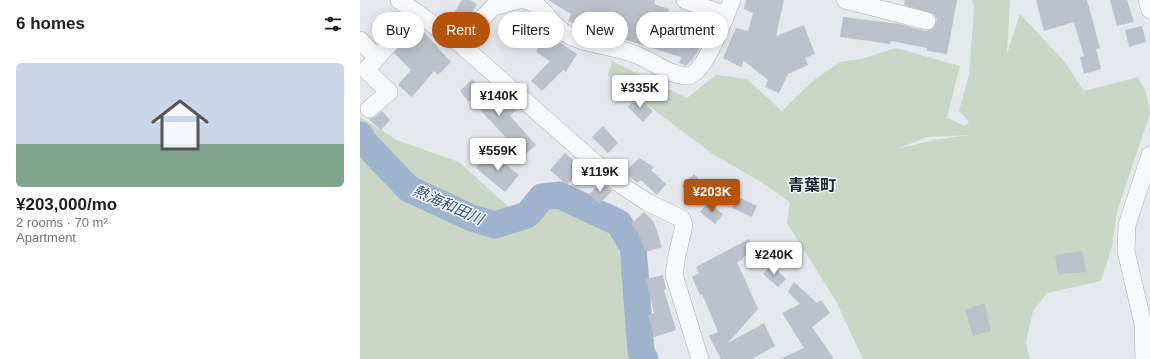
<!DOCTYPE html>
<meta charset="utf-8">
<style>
:root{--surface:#fff;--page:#f2f2f2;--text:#202124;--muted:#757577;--accent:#b45309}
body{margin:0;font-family:Helvetica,"Noto Sans JP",sans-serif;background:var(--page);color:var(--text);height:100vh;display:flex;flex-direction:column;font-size:15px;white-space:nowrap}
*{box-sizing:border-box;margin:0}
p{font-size:13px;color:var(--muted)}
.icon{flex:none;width:22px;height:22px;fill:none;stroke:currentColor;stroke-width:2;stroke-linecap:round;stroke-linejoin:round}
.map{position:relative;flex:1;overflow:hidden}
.side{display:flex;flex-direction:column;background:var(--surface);width:360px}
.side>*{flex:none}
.banner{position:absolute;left:12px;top:12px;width:380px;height:36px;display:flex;gap:8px}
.price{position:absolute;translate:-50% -34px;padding:0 9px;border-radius:4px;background:#fff;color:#222;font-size:13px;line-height:26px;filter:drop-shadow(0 1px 2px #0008)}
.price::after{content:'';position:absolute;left:50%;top:24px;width:12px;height:9px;margin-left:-6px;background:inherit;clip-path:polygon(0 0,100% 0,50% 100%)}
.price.selected{background:var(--accent);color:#fff}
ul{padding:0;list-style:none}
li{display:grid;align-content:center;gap:8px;height:212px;padding:0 16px}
li span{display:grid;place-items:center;height:124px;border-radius:6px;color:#555}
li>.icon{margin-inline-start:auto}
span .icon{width:72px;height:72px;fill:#fffc;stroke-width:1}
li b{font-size:17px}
h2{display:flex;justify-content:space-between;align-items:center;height:48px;padding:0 16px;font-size:17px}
.tag{padding:0 14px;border-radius:18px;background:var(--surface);box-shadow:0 2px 10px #0003;font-size:14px;line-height:36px}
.tag.selected{background:var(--accent);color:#fff}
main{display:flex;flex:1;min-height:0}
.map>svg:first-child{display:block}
</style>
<main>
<section class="side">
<h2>6 homes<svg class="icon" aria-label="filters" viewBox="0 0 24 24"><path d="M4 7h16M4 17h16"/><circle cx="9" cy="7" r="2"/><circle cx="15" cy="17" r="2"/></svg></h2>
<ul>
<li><span style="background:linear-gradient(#c9d6e8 65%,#7fa58c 0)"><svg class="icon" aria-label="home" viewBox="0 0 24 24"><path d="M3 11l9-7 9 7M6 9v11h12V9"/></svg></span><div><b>¥203,000/mo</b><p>2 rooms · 70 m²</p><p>Apartment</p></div></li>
</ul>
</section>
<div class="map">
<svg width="790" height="359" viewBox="0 0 790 359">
<rect width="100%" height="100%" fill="#e4e7ec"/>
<path fill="#c9d6c5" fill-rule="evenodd" d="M612,0H650L647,54L660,14L703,60L724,91L778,77L786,92L790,114L757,211L752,247L741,281L687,293L673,311L666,342L670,359H503L476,301L427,223L430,202L401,182L354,155L248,75L252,61L327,98L356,75L387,79L422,111L454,80L480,62L501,59L536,48L600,66L587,118L605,126L609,122L599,111L609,75L614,8ZM610,135L574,140L537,149L567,137Z
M0,117L37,140L99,162L160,217L197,200L255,231L271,316L296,359H0Z"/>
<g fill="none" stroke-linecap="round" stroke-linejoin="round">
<path stroke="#9fb4cc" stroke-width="27" d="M0,135L3,141L49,189L112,218L135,225L167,215L182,197L199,195L259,223L273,247L281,352L285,359"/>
</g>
<path fill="#bbc0ca" d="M102,0H110L117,4L109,18L98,30L88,23Z
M188,0H295L294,4L309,9L302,33L327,42L334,21L349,27L338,51L332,60L326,66L319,63L321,57L266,40L254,38L250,37L251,34L220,24L219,26L208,21L211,14Z
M386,0H424L416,36L444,25L455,54L445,58L448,65L428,74L419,93L405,87L408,80L384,61L381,67L363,58L376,28L388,31L393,13L384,9Z
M545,0H597L587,54L567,51V48L531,41L530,44L480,37L483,17L540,24L565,31L570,30L574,28L577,19L574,14L544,5Z
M676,0H727L740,48L736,49L741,69L724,74L720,57L724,56L714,22L684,31Z
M750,0H767L774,22L757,26Z
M58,26L91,62L78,75L74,71L52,97L38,85L51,70L34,53Z
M782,26L786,42L769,47L765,30Z
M187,34L217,54L206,72L203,70L182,91L171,81L190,61L176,52Z
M112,79L141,106L147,100L156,110L150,116L176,145L163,156L111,100L109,102L100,91Z
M278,96L293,111L283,122L268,107Z
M22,111L30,120L21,130L8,119L15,117Z
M243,126L258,143L248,153L232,137Z
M130,151L159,175L145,192L116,168Z
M205,153L222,168L207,185L190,170Z
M279,158L294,167L291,170L306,184L297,195L281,180L277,183L265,172Z
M334,174L345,185L333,197L322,186Z
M241,182L252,191L239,204L229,194Z
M378,197L397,206L392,217L372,208Z
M348,202L363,214L355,224L340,212Z
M284,212L294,222L302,247L286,252L278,232L271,224Z
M389,239L396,252L383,257V259L377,262L398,309L368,343L404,323L415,346L392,359H361L349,336L358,332L342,294L340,295L332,277L339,273L336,267Z
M722,251L727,272L698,274L695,255Z
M411,264L426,279L418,287L403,274Z
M303,275L306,289L304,290L316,330L294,337L288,315L294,313L286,279Z
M434,282L457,303L461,300L470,313L452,327L474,359H420L444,348L422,313L440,304L428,292Z
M625,303L631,331L613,336L605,310Z"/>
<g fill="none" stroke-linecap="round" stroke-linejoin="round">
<defs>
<path id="minor" d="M39,0L99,43L258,183L287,202L322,219L324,226L317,255L314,275L340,359
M163,0C181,1 190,24 205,33C226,46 251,45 274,54C292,60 308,75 327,76C344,77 366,14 372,0
M325,0L365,15
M485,0L567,21
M787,0L790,10
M0,40L17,58
M99,43L133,7L159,0
M9,109L29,92L6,70L57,13
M784,359L783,324L766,251L767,225L790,155"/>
</defs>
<use href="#minor" stroke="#a9aeb7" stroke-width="18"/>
<use href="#minor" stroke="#f7f8fa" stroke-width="17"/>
</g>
<g text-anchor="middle" stroke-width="3" stroke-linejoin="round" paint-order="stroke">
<g font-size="15" font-style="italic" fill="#34527a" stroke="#f4f6f9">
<text transform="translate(88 205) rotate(24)" y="5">熱海和田川</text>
</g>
<g font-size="16" font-weight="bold" fill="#1d2536" stroke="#f4f6f9">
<text x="452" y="191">青葉町</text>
</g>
</g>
</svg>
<b class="price" style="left:280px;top:109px">¥335K</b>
<b class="price" style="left:139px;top:117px">¥140K</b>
<b class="price" style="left:138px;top:172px">¥559K</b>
<b class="price" style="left:240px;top:193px">¥119K</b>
<b class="price selected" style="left:352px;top:213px">¥203K</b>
<b class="price" style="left:414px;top:276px">¥240K</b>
<div class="banner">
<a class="tag">Buy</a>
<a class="tag selected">Rent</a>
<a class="tag">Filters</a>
<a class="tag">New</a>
<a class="tag">Apartment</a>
</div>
</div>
</main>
